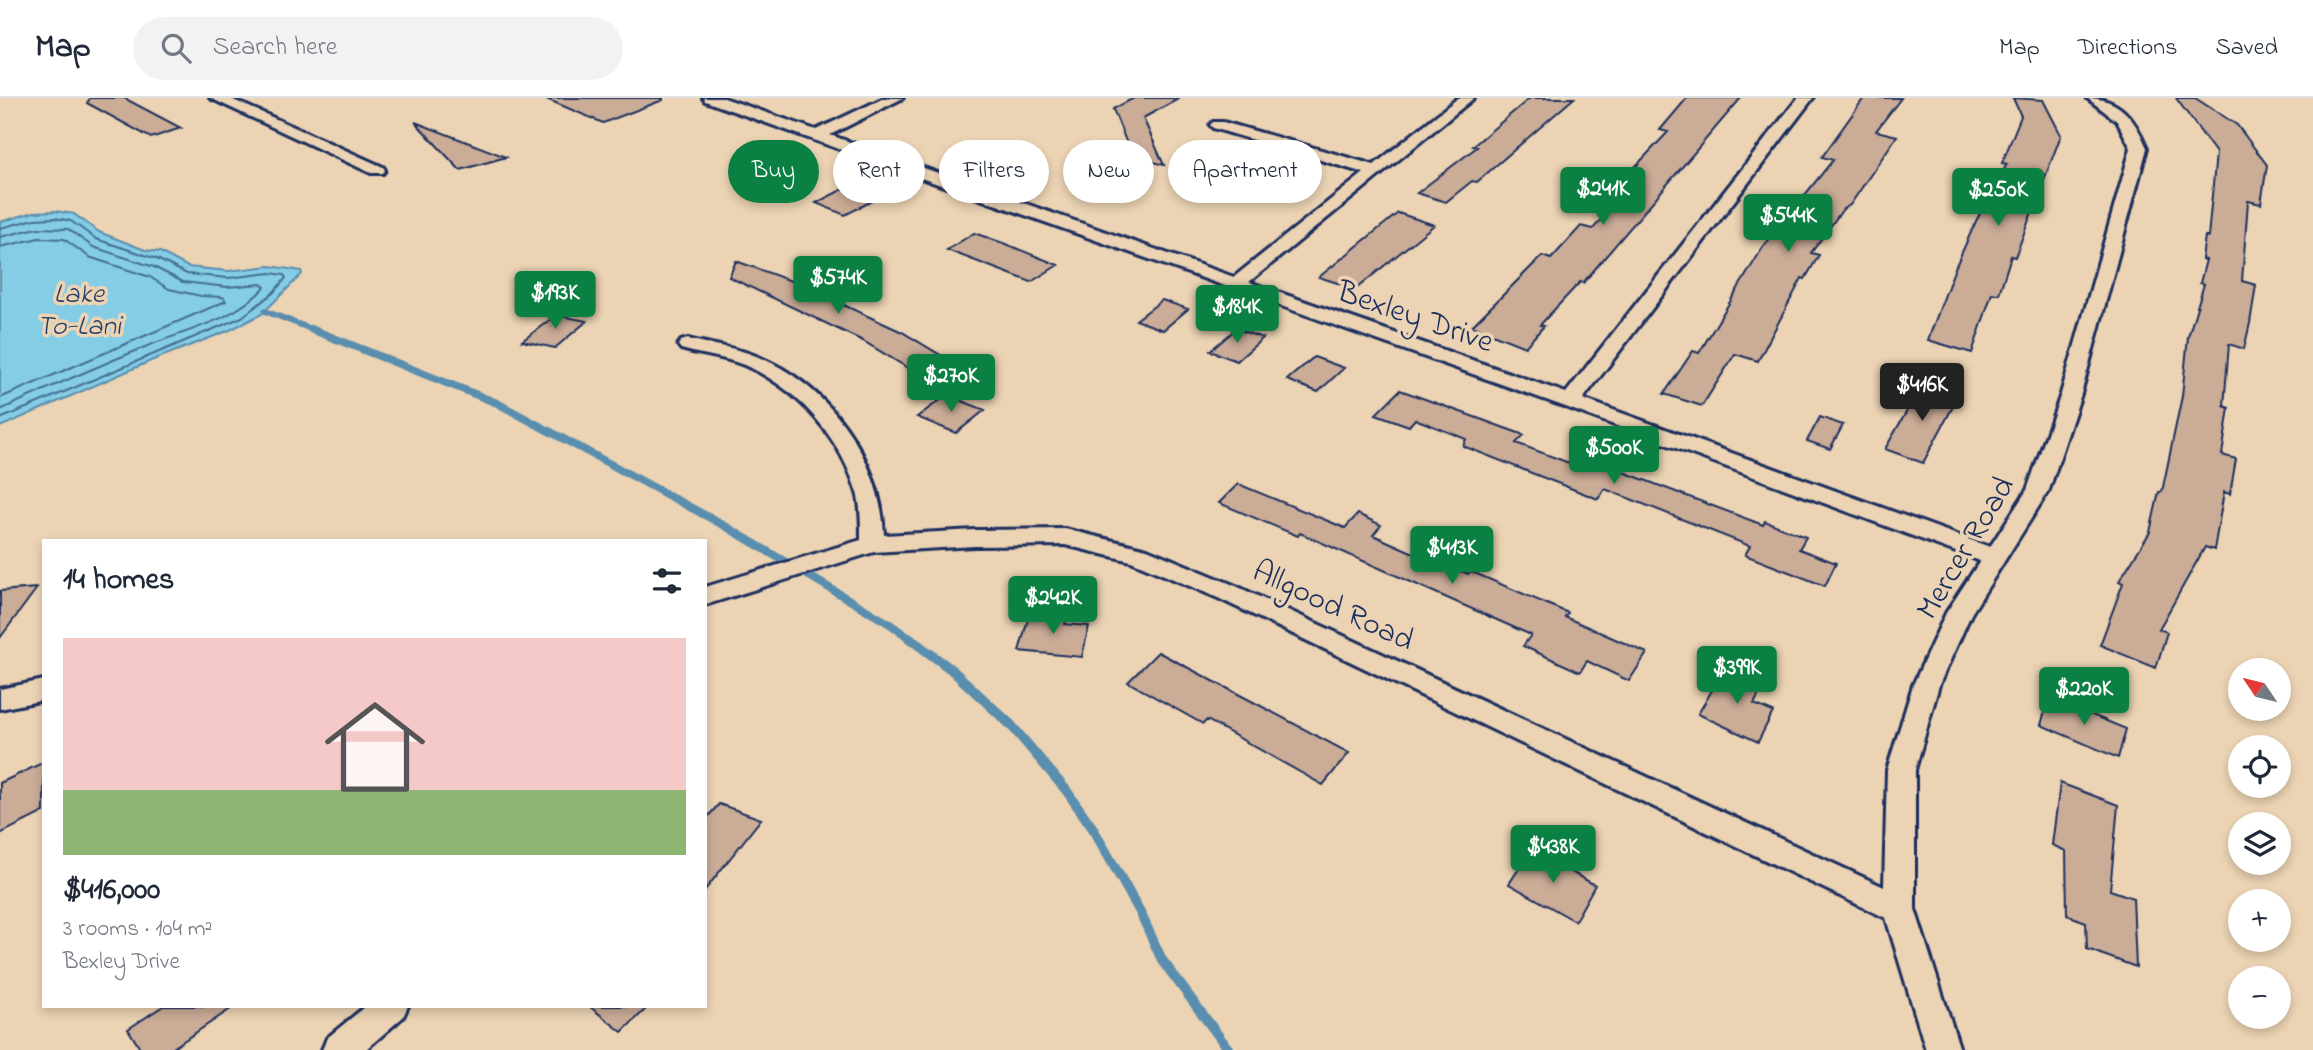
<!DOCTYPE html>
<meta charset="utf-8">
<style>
:root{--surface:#fff;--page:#f2f2f3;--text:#1f2937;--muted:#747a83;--line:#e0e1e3;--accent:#0b8043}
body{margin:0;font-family:"Indie Flower",sans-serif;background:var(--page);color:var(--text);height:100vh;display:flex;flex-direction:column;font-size:26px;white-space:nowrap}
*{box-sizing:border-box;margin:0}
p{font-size:23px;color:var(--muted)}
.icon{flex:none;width:38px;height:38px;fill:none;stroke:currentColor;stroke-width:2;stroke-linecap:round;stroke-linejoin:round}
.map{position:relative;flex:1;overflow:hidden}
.drawer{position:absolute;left:42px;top:441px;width:665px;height:469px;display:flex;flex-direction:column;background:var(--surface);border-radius:0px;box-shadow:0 4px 10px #0003}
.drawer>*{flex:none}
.banner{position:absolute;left:728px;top:42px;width:665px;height:63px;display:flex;gap:14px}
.needle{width:46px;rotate:305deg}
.buttons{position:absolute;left:2228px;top:560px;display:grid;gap:14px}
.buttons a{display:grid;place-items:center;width:63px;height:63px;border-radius:50%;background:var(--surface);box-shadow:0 4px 10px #0003;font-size:35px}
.price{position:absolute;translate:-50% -60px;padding:0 16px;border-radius:7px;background:var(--accent);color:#fff;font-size:23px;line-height:46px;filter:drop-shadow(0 2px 4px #0008)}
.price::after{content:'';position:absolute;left:50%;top:42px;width:21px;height:16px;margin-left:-10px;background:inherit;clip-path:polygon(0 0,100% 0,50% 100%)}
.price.selected{background:#222;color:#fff}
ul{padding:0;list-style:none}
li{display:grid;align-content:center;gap:14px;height:371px;padding:0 21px}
li span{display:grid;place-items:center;height:217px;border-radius:0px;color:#555}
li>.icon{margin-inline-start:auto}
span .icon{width:126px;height:126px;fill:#fffc;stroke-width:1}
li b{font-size:30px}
h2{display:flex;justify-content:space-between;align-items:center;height:84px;padding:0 21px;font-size:30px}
.pill{padding:0 24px;border-radius:32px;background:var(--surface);box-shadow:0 4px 10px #0003;font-size:24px;line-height:63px}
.pill.selected{background:var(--accent);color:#fff}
header{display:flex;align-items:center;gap:42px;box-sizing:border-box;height:98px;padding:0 35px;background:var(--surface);border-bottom:2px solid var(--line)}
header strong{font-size:33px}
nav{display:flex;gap:38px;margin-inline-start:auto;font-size:24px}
.search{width:490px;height:63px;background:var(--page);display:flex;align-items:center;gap:18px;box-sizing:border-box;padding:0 24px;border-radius:38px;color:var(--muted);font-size:26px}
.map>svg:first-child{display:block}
</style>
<header>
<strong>Map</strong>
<div class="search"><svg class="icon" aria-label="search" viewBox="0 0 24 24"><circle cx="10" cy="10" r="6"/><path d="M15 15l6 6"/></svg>Search here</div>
<nav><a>Map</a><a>Directions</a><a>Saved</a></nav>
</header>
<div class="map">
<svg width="2313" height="952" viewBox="0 0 2313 952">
<rect width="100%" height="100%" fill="#ebd3b3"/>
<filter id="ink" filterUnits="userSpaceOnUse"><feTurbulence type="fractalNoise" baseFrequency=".0143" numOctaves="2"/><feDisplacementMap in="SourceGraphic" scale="14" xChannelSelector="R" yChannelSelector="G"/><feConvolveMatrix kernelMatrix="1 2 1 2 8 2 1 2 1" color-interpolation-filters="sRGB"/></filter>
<g filter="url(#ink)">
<path fill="#84cde5" stroke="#5a8eaf" stroke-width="2" d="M55,113L74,116L99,134L145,152L160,154L188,169L228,173L270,168L301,173L302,176L262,216L230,232L153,262L0,329V124L34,114Z"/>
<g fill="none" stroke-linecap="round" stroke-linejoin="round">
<path stroke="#456e94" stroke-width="2" d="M0,130L35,121L55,120L71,123L96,141L157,161L187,176L228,180L270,175L284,177L286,180L273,195L242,219L0,321
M0,139L37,130L68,131L93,149L154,169L183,184L227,189L261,186L265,189C234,223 186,232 145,249C96,269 48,290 0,312
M0,149L39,140L64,141L89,159L150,179L169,191L201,198L223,199L226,203L0,300"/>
<path stroke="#5a8eaf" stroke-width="6" d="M265,213L316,233"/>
<path stroke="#5a8eaf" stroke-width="8" d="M311,231L497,305L725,428L890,526L912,542"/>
<path stroke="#5a8eaf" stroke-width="10" d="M909,540L952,572L1011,627L1066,692L1092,729L1140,814L1162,862L1229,952"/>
</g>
<path fill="#caac97" stroke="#1b2f5e" stroke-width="2" d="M90,0H124L181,30L151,40L87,5Z
M544,0H663V2L603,25Z
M1134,0H1180L1143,20L1164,67L1132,58L1113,11Z
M1530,0H1574L1477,84L1472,83L1446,104L1417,95L1477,49L1473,48Z
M1687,0H1741L1583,185L1580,184L1540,227L1544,228L1525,249L1472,228L1542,158L1551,161L1581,128L1593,131L1630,89L1619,86L1668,34L1660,32Z
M1864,0H1901L1876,33L1897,38L1850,107L1843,111L1811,155L1819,157L1805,181L1802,180L1758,263L1735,256L1702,308L1664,296L1693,253L1699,255L1763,149L1833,62L1822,59Z
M2013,0L2043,2L2061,37L2015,159L2011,158L1999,196L1992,195L1972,255L1928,242L1955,170L1976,123L2007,66L2002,65L2021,18Z
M2176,0H2195L2237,27L2267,67L2261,106L2248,103L2242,183L2256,187L2250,225L2244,251L2229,246L2224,308L2229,310L2222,357L2236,361L2230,396L2224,394L2214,452L2205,449L2159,531L2167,534L2156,570L2100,547L2123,485L2119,483L2150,434L2159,394H2162L2182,298L2188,239L2204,186L2200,185L2206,162L2202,161L2205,138L2208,139L2216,55Z
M415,24L506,59L460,72Z
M1265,70L1294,79L1268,98L1238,89Z
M849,88L878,100L845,117L816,105Z
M1398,115L1434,127L1356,191L1319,179Z
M974,135L1003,145L1058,167L1031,184L947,152Z
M736,163L794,184L902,234L942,258L913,273L863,243L729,179Z
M1162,202L1188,211L1163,232L1136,222Z
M556,217L587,223L555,250L522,243Z
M1236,231L1263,240L1237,263L1210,253Z
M1314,259L1344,270L1318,294L1287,282Z
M1923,285L1959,297L1923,365L1885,351Z
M1400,292L1524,337L1516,345L1577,368L1584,359L1763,427L1765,423L1806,439L1799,451L1836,465L1825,488L1745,457L1750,448L1605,391L1598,401L1463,348L1466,341L1415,321L1409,328L1376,316Z
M947,297L985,312L956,335L917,319Z
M1820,319L1843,327L1830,351L1807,343Z
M1238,386L1345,430L1358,416L1381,427L1373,437L1441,467L1443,465L1468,476L1470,473L1568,515L1565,519L1647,555L1629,583L1587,563L1580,574L1523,548L1531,537L1300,435L1298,438L1219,405Z
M37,490L0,540V493Z
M1030,514L1068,517L1065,526L1089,528L1082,559L1019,553Z
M1158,554L1259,607L1349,655L1323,687L1207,622L1203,626L1128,584Z
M1724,572L1763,589L1754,606L1773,614L1758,644L1698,616Z
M2049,599L2126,631L2118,660L2041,627Z
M44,664V714L0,736V685Z
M2060,685L2118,707L2110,792L2133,800L2136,869L2087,851L2086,824L2067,817L2066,753L2052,747Z
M719,706L761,721L705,792V722Z
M1531,752L1595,787L1575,823L1509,786Z
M163,908H235L170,952H141L128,931Z
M589,908H649L622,934Z"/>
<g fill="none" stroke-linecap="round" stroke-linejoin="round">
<defs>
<path id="minor" d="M210,0H229L383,69L385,72L383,75H371Z
M703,0H724L816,32L884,0H903L830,37L1234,179L1364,75L1213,30L1210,27L1213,24H1223L1374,67L1458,0H1474L1249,184L1566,295L1798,0H1813L1583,301L1990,449L2027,392L2061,296L2131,50L2117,23L2087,0C2120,0 2135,21 2147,50L2081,296L2049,392L1971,516L1939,587L1915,672V811L1960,952H1926L1886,820L1218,500L1131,463L1065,447L975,448L874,454L705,507V489L861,442C861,427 861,412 858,398C842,342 799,290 744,267C724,259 702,257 681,251L678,247L681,243L688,241C711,247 735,249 756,258C828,286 881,361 884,437L975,432L1065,431L1147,451L1236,488L1884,789L1887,672L1913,587L1946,515L1980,463L1563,308L811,41L705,3Z
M44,582V602L0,611V591Z
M366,908H408L403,919L365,952H322L327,940Z"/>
</defs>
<use href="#minor" stroke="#1b2f5e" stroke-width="6"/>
<use href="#minor" fill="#ebd3b3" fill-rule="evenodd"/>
</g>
</g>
<g text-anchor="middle" stroke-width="7" stroke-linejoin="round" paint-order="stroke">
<g font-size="28" font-style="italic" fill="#263f6c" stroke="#ebd3b3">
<text x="79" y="204">Lake<tspan x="79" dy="32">To-Lani</tspan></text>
</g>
<g font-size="32" fill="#1b2f5e" stroke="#ebd3b3">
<text transform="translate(1416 217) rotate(19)" y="11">Bexley Drive</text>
<text transform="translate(1964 449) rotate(-59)" y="11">Mercer Road</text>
<text transform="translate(1334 506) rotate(25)" y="11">Allgood Road</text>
</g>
</g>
</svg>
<div class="buttons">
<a><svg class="needle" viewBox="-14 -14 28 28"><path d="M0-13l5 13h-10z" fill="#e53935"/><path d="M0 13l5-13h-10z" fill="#747a83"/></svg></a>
<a><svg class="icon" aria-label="locate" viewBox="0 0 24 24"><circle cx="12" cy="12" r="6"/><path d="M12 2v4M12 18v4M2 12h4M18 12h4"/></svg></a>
<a><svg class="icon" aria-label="layers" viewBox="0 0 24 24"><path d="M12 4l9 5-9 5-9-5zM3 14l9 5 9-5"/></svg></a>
<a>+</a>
<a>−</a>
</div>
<b class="price" style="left:1603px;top:129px">$241K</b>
<b class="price" style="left:1998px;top:130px">$250K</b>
<b class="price" style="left:1788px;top:156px">$544K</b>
<b class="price" style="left:838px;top:218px">$574K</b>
<b class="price" style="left:555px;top:233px">$193K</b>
<b class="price" style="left:1237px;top:247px">$184K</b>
<b class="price" style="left:951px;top:316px">$270K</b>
<b class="price selected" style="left:1922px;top:325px">$416K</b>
<b class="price" style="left:1614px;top:388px">$500K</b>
<b class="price" style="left:1452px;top:488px">$413K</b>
<b class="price" style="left:1053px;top:538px">$242K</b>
<b class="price" style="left:1737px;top:608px">$399K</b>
<b class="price" style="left:2084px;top:629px">$220K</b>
<b class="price" style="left:1553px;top:787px">$438K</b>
<div class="banner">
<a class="pill selected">Buy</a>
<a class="pill">Rent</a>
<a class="pill">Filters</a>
<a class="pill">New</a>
<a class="pill">Apartment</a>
</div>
<section class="drawer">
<h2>14 homes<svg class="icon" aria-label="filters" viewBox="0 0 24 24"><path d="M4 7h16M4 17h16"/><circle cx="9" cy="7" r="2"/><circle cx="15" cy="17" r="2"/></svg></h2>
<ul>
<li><span style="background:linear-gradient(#f6c9c9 70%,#8fb573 0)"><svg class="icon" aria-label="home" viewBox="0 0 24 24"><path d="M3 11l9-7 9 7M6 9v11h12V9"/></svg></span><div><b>$416,000</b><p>3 rooms · 104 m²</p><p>Bexley Drive</p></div></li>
</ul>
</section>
</div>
